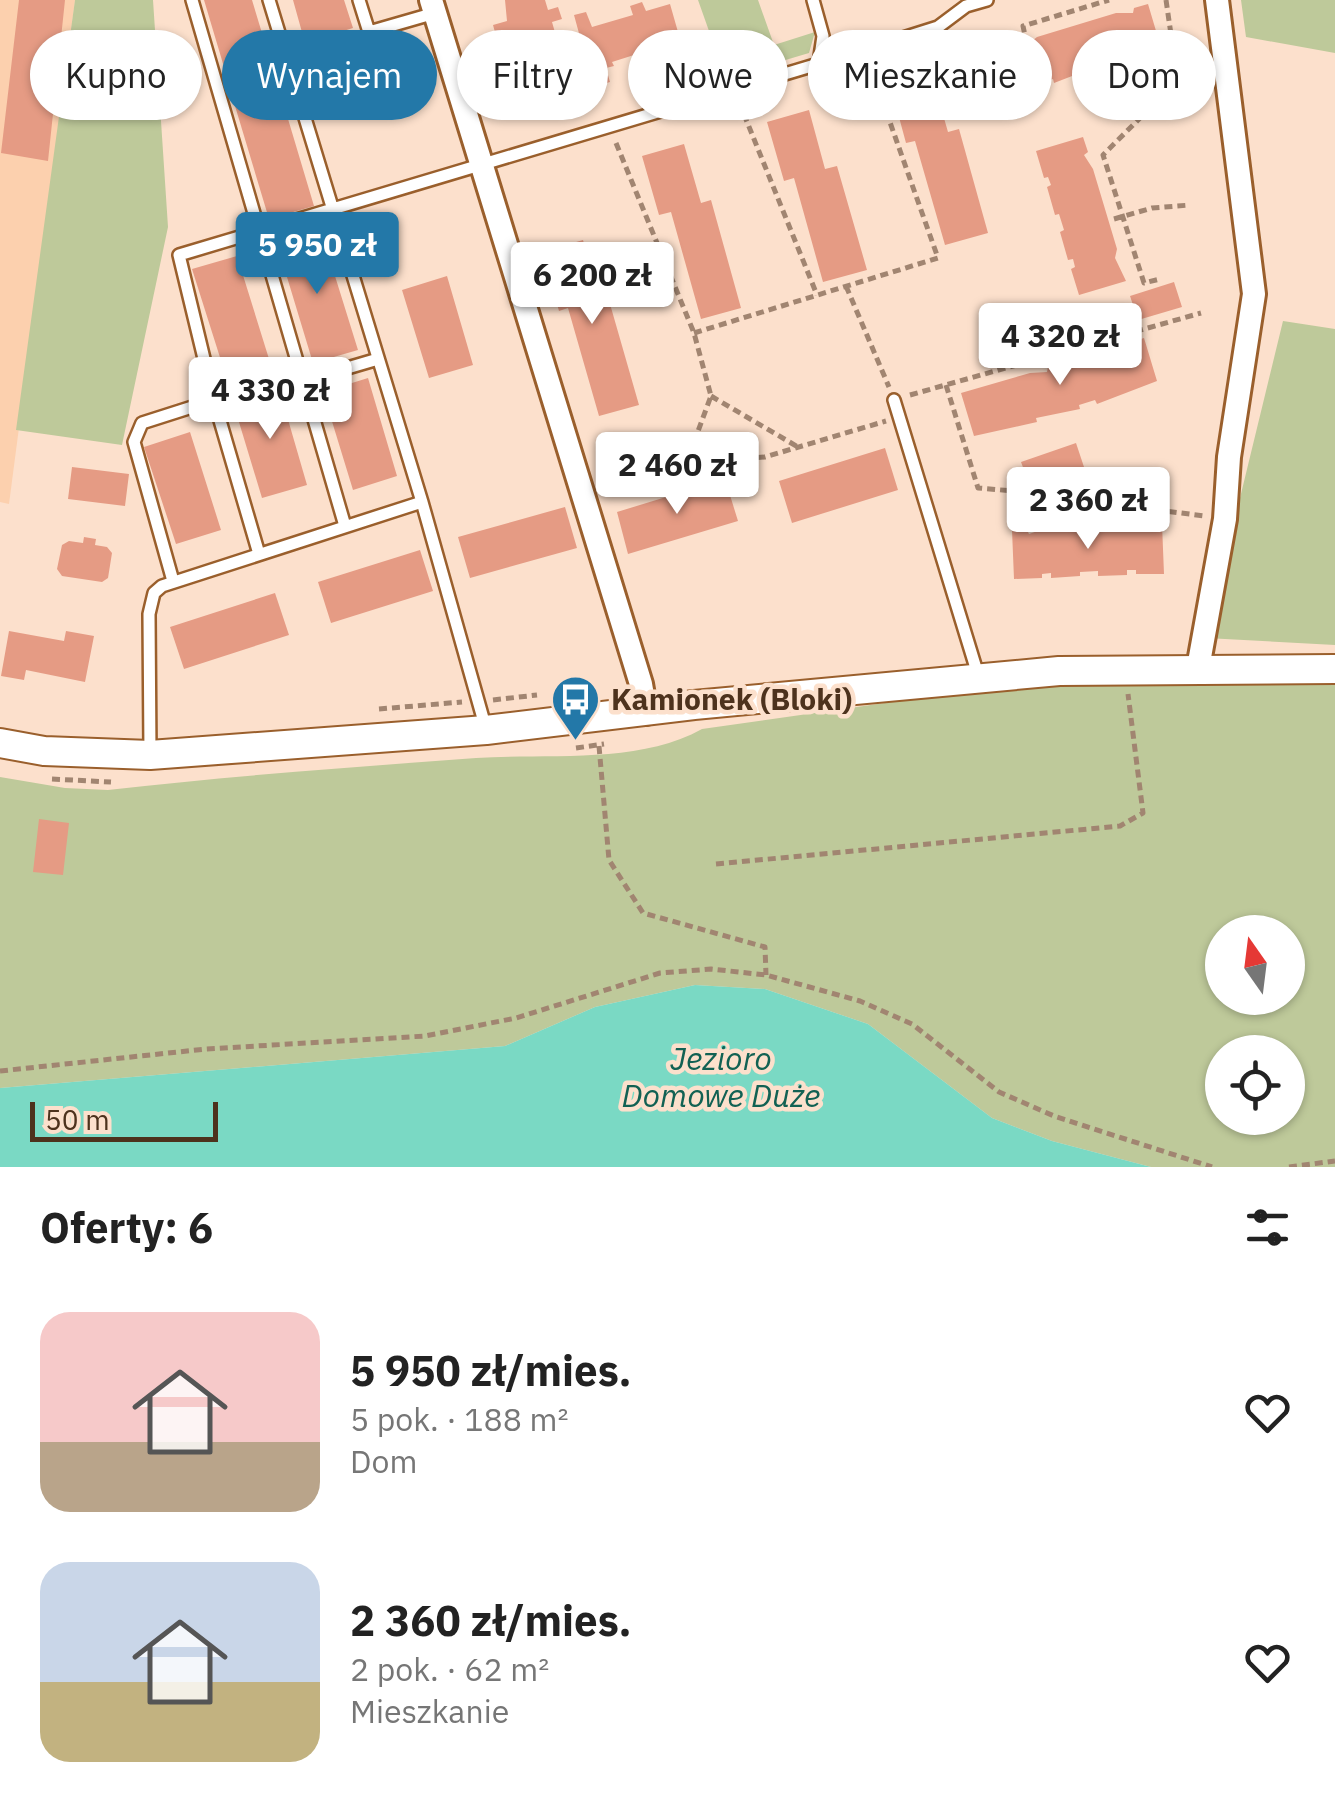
<!DOCTYPE html>
<html lang="pl">
<meta charset="utf-8">
<style>
:root{--surface:#fff;--page:#f6f6f6;--text:#222;--muted:#767676;--accent:#2378a8}
body{margin:0;font-family:"IBM Plex Sans",sans-serif;background:var(--page);color:var(--text);height:100vh;display:flex;flex-direction:column;font-size:38px;white-space:nowrap}
*{box-sizing:border-box;margin:0}
p{font-size:32px;color:var(--muted)}
.icon{flex:none;width:55px;height:55px;fill:none;stroke:currentColor;stroke-width:2;stroke-linecap:round;stroke-linejoin:round}
.map{position:relative;height:1167px;overflow:hidden}
.panel{display:flex;flex-direction:column;background:var(--surface);flex:1}
.panel>*{flex:none}
.hud{position:absolute;left:30px;top:30px;width:1275px;height:90px;display:flex;gap:20px}
.needle{width:65px;rotate:346deg}
.tools{position:absolute;left:1205px;top:915px;display:grid;gap:20px}
.tools a{display:grid;place-items:center;width:100px;height:100px;border-radius:50%;background:var(--surface);box-shadow:0 2px 8px #0004;font-size:50px}
.scale{position:absolute;left:30px;bottom:25px;width:188px;box-sizing:border-box;padding-left:10px;border:5px solid #4d321d;border-top:0;font-size:28px;line-height:35px;white-space:nowrap;color:#4d321d;-webkit-text-stroke:8px #fce0cc;paint-order:stroke}
.price{position:absolute;translate:-50% -85px;padding:0 22px;border-radius:10px;background:#fff;color:#222;font-size:32px;line-height:65px;filter:drop-shadow(0 2px 5px #0008)}
.price::after{content:'';position:absolute;left:50%;top:60px;width:30px;height:22px;margin-left:-15px;background:inherit;clip-path:polygon(0 0,100% 0,50% 100%)}
.price.selected{background:var(--accent);color:#fff}
ul{padding:0;list-style:none}
li{display:flex;align-items:center;gap:30px;height:250px;padding:0 40px}
li span{display:grid;place-items:center;flex:none;width:280px;height:200px;border-radius:30px;color:#555}
li>.icon{margin-inline-start:auto}
span .icon{width:120px;height:120px;fill:#fffc;stroke-width:1}
li b{font-size:42px}
h2{display:flex;justify-content:space-between;align-items:center;height:120px;padding:0 40px;font-size:42px}
.chip{padding:0 35px;border-radius:45px;background:var(--surface);box-shadow:0 2px 8px #0004;font-size:35px;line-height:90px}
.chip.selected{background:var(--accent);color:#fff}
.map>svg:first-child{display:block}
</style>
<div class="map">
<svg width="1335" height="1167" viewBox="0 0 1335 1167">
<rect width="100%" height="100%" fill="#fce0cc"/>
<path fill="#fcd0ae" d="M0,0H75L9,504L0,502Z"/>
<path fill="#bec99a" fill-rule="evenodd" d="M75,0H153L168,227L122,445L16,430Z
M698,0H758L774,45L815,32L809,53L742,73L739,61L644,88L641,76L674,66L668,46L709,31Z
M1241,0H1335V53L1246,37Z
M1283,321L1335,329V645L1206,638Z
M1207,676L1335,683V1167H1151L1052,1141L992,1118L868,1024L765,989L695,985L595,1007L505,1046L0,1088V777L65,788L108,790C230,776 353,767 476,758C548,753 637,765 702,729L1046,680ZM1222,932H1288V998H1222ZM1222,1052H1288V1118H1222Z"/>
<path fill="#7ad9c4" d="M695,985L765,989L868,1024L992,1118L1052,1141L1151,1167H0V1088L505,1046L595,1007Z"/>
<path fill="#e59b84" d="M19,0H65L48,161L1,153Z
M204,0H252L268,53L224,67Z
M293,0H344L353,28L305,43Z
M505,0H545L548,10L558,7L562,19L552,22L556,36L565,42L580,37L574,15L586,12L592,27L633,15L630,6L642,2L646,11L670,4L680,39L662,44L669,64L647,71L643,58L635,60L634,55L612,62L614,66L606,68L610,82L589,88L582,68L558,75L551,69L547,73L531,62L519,40L499,47L493,25L507,21Z
M1148,4L1162,51L1136,59L1135,55L1126,57L1127,62L1099,70L1098,66L1054,83L1053,79L1044,82L1045,86L1019,94L1005,47L1027,45L1037,37L1116,13H1133L1134,8Z
M274,72L314,206L269,219L229,86Z
M931,73L948,132L959,129L988,233L945,245L915,141L906,143L890,84Z
M809,110L825,169L837,166L867,270L823,282L794,178L784,181L767,122Z
M1083,137L1088,152L1084,155L1093,169L1117,249L1115,258L1126,281L1079,295L1071,269L1075,267L1073,259L1068,260L1060,232L1064,230L1059,214L1055,215L1047,187L1051,185L1048,177L1044,178L1036,151Z
M684,144L701,203L711,200L741,308L701,319L671,212L659,215L642,156Z
M321,231L358,350L313,363L277,244Z
M583,240L600,299L608,297L639,405L599,416L568,308L559,311L542,252Z
M237,256L274,375L230,389L192,269Z
M447,276L473,365L429,378L402,290Z
M1174,282L1182,307L1138,320L1130,296Z
M1144,338L1157,381L1097,404L1095,400L1079,405L1080,409L1036,418L1037,422L974,436L961,393L1030,373L1047,372L1048,367L1069,366L1075,359Z
M368,378L397,476L353,490L323,392Z
M278,385L307,485L262,498L232,399Z
M190,432L221,530L176,544L144,447Z
M1076,443L1084,467L1030,486L1021,462Z
M885,448L898,490L792,523L779,481Z
M72,467L129,474L125,506L68,499Z
M725,479L738,521L628,554L617,512Z
M565,507L577,548L470,578L458,537Z
M1162,524L1164,574H1136V570H1127V575L1098,576V571L1080,572V576L1051,578V573L1042,574V578L1014,579L1012,530H1027L1029,534L1046,528L1129,526L1137,530Z
M84,537L96,539L95,545L107,547L112,553L108,578L102,582L62,576L57,569L62,545L69,541L83,543Z
M420,550L433,591L331,623L318,582Z
M275,593L289,635L184,669L170,627Z
M9,631L64,641L66,631L94,636L85,682L26,670L24,680L1,676Z
M39,819L69,823L63,875L33,872Z"/>
<g fill="none" stroke-linecap="round" stroke-linejoin="round">
<defs>
<path id="service" d="M192,0L345,526
M269,0L422,502L486,729
M359,0L369,32L435,13
M813,0L823,36L819,63
M303,381L378,359
M894,400L979,678
M259,554L214,400L179,255L865,50L938,27L966,6L987,0
M173,581L134,442L142,423L214,400
M150,755L149,614L154,593L162,586L422,502"/>
<path id="minor" d="M431,0L641,684L646,713
M1198,668L1225,519L1229,457L1254,294L1217,0"/>
<path id="tertiary" d="M0,743L44,751L150,755L486,730L694,705L1059,671L1335,669"/>
</defs>
<use href="#service" stroke="#9a5f2c" stroke-width="16"/>
<use href="#minor" stroke="#9a5f2c" stroke-width="28"/>
<use href="#tertiary" stroke="#9a5f2c" stroke-width="32"/>
<path stroke="#a18571" stroke-width="5" stroke-dasharray="8 5" stroke-linecap="butt" d="M1166,0L1176,69
M1027,45L1023,26L1109,0
M304,51L356,36
M232,72L269,61
M739,102L817,295
M1142,116L1103,155L1144,283L1160,279
M616,143L694,333L711,396L687,461
M1114,219L1152,208L1190,205
M846,286L889,387
M694,333L938,258L869,63
M946,385L978,488L1037,493L1034,516L1165,511L1205,516
M232,395L283,378
M910,395L1201,313
M711,396L798,447
M605,485L687,461L765,457L886,421
M493,700L537,695
M379,709L462,702
M599,746L609,860L643,913L765,947L766,975
M576,748L604,744
M52,779L111,782
M716,864L1120,826L1143,813L1128,694
M0,1071L206,1049L425,1036L516,1018L660,973L711,969L766,975L860,1001L912,1024L999,1092L1054,1116L1212,1167
M1289,1167L1335,1161"/>
<use href="#service" stroke="#fff" stroke-width="11"/>
<use href="#minor" stroke="#fff" stroke-width="22"/>
<use href="#tertiary" stroke="#fff" stroke-width="28"/>
</g>
<defs>
<symbol id="bus-pin" viewBox="-11 -11 22 30"><path d="M0 17L-7.5 6A9.5 9.5 0 1 1 7.5 6Z" fill="#2378a8" stroke="#fce0cc"/><path d="M-5-6H5V4H4V6H2V4H-2V6H-4V4H-5ZM-3.5-4V0h7V-4ZM-3.5 1.2v1.5H-2V1.2ZM2 1.2v1.5H3.5V1.2Z" fill="#fff"/></symbol>
</defs>
<g fill-rule="evenodd">
<use href="#bus-pin" x="548" y="672" width="55" height="75"/>
</g>
<g text-anchor="middle" stroke-width="9" stroke-linejoin="round" paint-order="stroke">
<g font-size="30" font-weight="bold" fill="#4d321d" stroke="#fce0cc" text-anchor="start">
<text x="611" y="710">Kamionek (Bloki)</text>
</g>
<g font-size="32" font-style="italic" fill="#126153" stroke="#fce0cc">
<text x="721" y="1070">Jezioro<tspan x="721" dy="37">Domowe Duże</tspan></text>
</g>
</g>
</svg>
<div class="tools">
<a><svg class="needle" viewBox="-14 -14 28 28"><path d="M0-13l5 13h-10z" fill="#e53935"/><path d="M0 13l5-13h-10z" fill="#767676"/></svg></a>
<a><svg class="icon" aria-label="locate" viewBox="0 0 24 24"><circle cx="12" cy="12" r="6"/><path d="M12 2v4M12 18v4M2 12h4M18 12h4"/></svg></a>
</div>
<div class="scale">50 m</div>
<b class="price selected" style="left:317px;top:297px">5 950 zł</b>
<b class="price" style="left:592px;top:327px">6 200 zł</b>
<b class="price" style="left:1060px;top:388px">4 320 zł</b>
<b class="price" style="left:270px;top:442px">4 330 zł</b>
<b class="price" style="left:677px;top:517px">2 460 zł</b>
<b class="price" style="left:1088px;top:552px">2 360 zł</b>
<div class="hud">
<a class="chip">Kupno</a>
<a class="chip selected">Wynajem</a>
<a class="chip">Filtry</a>
<a class="chip">Nowe</a>
<a class="chip">Mieszkanie</a>
<a class="chip">Dom</a>
</div>
</div>
<section class="panel">
<h2>Oferty: 6<svg class="icon" aria-label="filters" viewBox="0 0 24 24"><path d="M4 7h16M4 17h16"/><circle cx="9" cy="7" r="2"/><circle cx="15" cy="17" r="2"/></svg></h2>
<ul>
<li><span style="background:linear-gradient(#f6c9c9 65%,#b9a48a 0)"><svg class="icon" aria-label="home" viewBox="0 0 24 24"><path d="M3 11l9-7 9 7M6 9v11h12V9"/></svg></span><div><b>5 950 zł/mies.</b><p>5 pok. · 188 m²</p><p>Dom</p></div><svg class="icon" aria-label="heart" viewBox="0 0 24 24"><path d="M12 20l-8-8c-3-5 5-10 8-4 3-6 11-1 8 4z"/></svg></li>
<li><span style="background:linear-gradient(#c9d6e8 60%,#c2b280 0)"><svg class="icon" aria-label="home" viewBox="0 0 24 24"><path d="M3 11l9-7 9 7M6 9v11h12V9"/></svg></span><div><b>2 360 zł/mies.</b><p>2 pok. · 62 m²</p><p>Mieszkanie</p></div><svg class="icon" aria-label="heart" viewBox="0 0 24 24"><path d="M12 20l-8-8c-3-5 5-10 8-4 3-6 11-1 8 4z"/></svg></li>
</ul>
</section>
